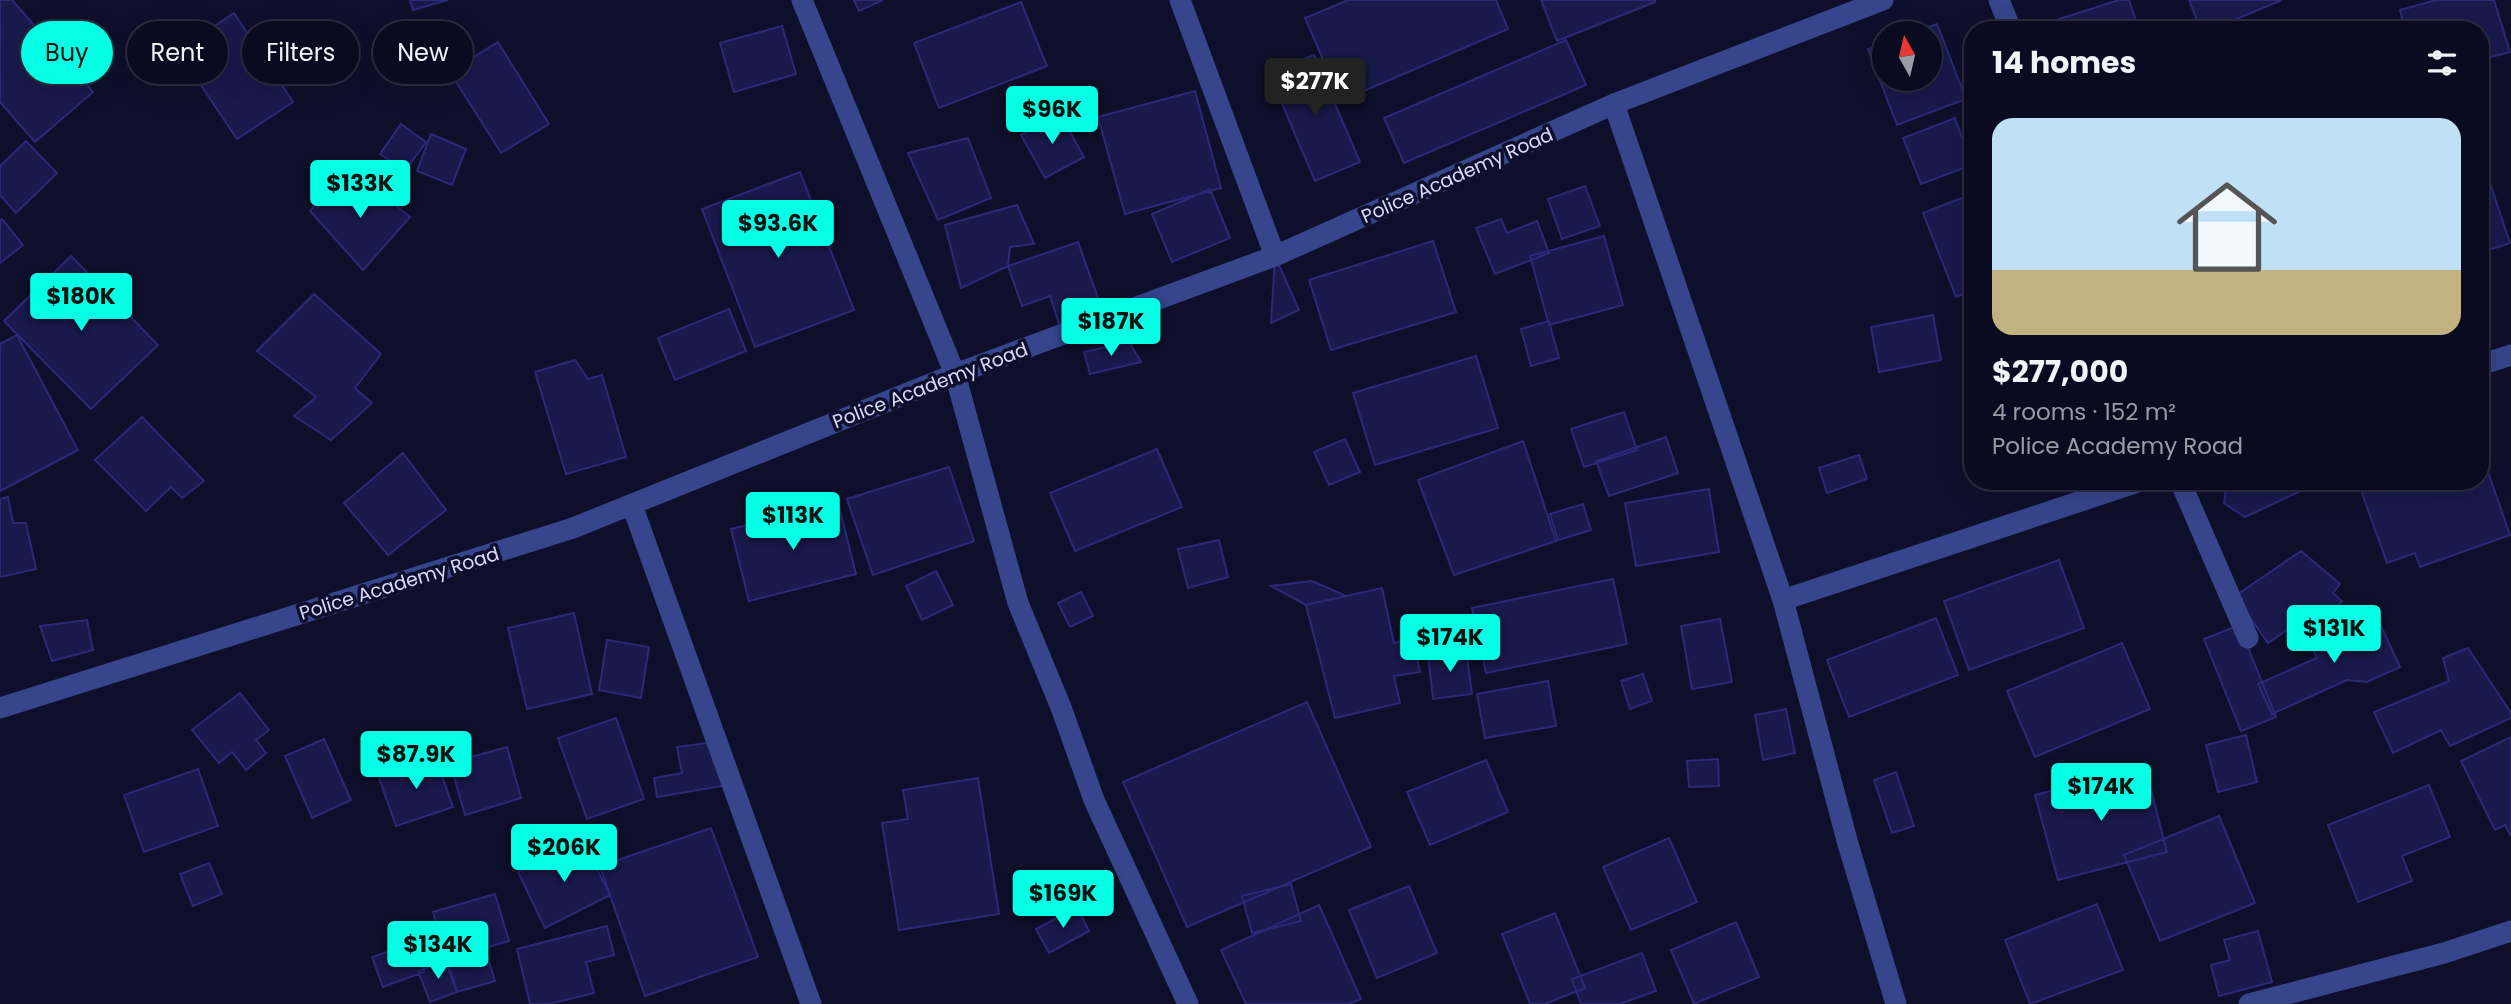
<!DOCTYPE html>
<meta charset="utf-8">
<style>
:root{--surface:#0a0b20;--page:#18192d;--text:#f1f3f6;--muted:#999ba5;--line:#2a2b3e;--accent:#03ffe4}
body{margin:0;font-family:Poppins,sans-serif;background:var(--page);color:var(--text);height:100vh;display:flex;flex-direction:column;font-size:26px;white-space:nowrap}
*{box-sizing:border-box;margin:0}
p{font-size:23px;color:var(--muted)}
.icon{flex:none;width:38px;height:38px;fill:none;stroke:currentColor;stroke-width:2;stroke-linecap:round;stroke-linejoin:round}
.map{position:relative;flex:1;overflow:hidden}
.sheet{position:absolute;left:1964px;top:21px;width:525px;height:469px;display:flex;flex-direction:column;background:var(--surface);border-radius:28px;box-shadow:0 7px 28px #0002,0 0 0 2px var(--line)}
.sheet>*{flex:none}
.hud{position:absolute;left:21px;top:21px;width:665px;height:63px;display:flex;gap:14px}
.needle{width:46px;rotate:352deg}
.controls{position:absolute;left:1872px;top:21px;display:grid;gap:14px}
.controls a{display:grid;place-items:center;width:70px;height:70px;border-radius:50%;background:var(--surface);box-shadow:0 7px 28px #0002,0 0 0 2px var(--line);font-size:35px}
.price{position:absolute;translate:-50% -60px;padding:0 16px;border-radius:7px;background:var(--accent);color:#111;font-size:23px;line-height:46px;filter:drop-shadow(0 2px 4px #0008)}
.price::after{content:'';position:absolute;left:50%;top:42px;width:21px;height:16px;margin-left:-10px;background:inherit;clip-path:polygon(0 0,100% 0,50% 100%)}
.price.current{background:#222;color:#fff}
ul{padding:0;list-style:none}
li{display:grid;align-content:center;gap:14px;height:371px;padding:0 28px}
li+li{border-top:2px solid var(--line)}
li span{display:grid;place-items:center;height:217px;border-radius:21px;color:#555}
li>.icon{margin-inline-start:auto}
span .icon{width:126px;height:126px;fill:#fffc;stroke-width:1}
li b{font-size:30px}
h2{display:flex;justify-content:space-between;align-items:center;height:84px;padding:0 28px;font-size:30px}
.pill{padding:0 24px;border-radius:32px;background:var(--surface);box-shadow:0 7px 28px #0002,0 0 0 2px var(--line);font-size:24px;line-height:63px}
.pill.current{background:var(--accent);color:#111}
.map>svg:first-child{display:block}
</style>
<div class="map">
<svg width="2511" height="1004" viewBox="0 0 2511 1004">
<rect width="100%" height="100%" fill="#0e0f2a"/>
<path fill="#19194c" stroke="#2a2a79" stroke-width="2" d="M0,0H12L93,92L35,142L0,102Z
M410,0H448L413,10Z
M854,0H883L859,11Z
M1348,0H1496L1508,29L1341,101L1305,18Z
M1541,0H1655V2L1557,41Z
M2119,0H2129L2139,30H2049L2047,23Z
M2189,0H2282L2210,30H2201Z
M2436,0H2494L2510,52L2480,60V30H2405L2400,10Z
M1021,2L1047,66L939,108L914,43Z
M234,13L293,102L237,139L178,51Z
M1937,24L1966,99L1897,125L1868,49L1885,43V79H1930V33H1912Z
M782,26L796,74L734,92L720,43Z
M1566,40L1586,85L1404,163L1384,118Z
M498,42L549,124L501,153L450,72Z
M1314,55L1360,162L1315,181L1269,73Z
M1195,91L1221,188L1125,214L1098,117Z
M1060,114L1084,157L1045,178L1021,135Z
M1955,118L1972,165L1921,184L1903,138Z
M401,124L426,142L405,171L380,154Z
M431,134L466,149L452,185L417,171Z
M968,138L991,198L938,220L908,153Z
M26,141L57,173L16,213L0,195V166Z
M800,172L854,310L755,347L702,209Z
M360,176L410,217L363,270L310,211L331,190L342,197Z
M2489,180L2510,243L2480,253V183Z
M1585,186L1600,226L1562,239L1548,199Z
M1210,189L1230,238L1172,262L1152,214Z
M1972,194V290L1956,297L1923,213Z
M1017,205L1034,244L1010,247L1008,266L961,288L945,225Z
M2,219L23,245L0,263V220Z
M1501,219L1507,233L1537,221L1549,253L1495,274L1476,228Z
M1604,236L1623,305L1549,325L1530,256Z
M1433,241L1456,312L1331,350L1309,280Z
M1078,242L1102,309L1059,324L1050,296L1022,306L1008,266Z
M71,256L158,345L91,409L4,321Z
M1275,256L1299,310L1271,323Z
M314,294L381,354L355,388L372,403L331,440L294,416L316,397L257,351Z
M729,309L746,351L675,380L658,338Z
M1933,315L1941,360L1879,372L1871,327Z
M1549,321L1559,358L1531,366L1521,329Z
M17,335L78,450L0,491V344Z
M1129,342L1141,362L1090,374L1084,352Z
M1476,356L1498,428L1375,465L1353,393Z
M575,360L588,379L602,375L626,457L566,474L535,372Z
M1624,412L1637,450L1584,467L1571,429Z
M142,417L204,481L182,498L171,487L146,511L95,460Z
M1666,437L1678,473L1609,496L1596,461Z
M1345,439L1360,472L1329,485L1314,452Z
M1523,441L1556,541L1454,575L1418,480Z
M1157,449L1182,507L1075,551L1050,493Z
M2480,449L2510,535L2420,567L2415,553L2387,563L2362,493L2391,481H2480Z
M403,453L446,510L388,555L344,503Z
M1859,455L1867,479L1827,493L1819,468Z
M949,467L974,541L873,575L847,499Z
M2227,481H2322L2245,517L2224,503Z
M1709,489L1719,552L1636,566L1625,503Z
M8,497L13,523H26L36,569L0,577V499Z
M838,502L856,574L749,601L731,529Z
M1583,504L1591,530L1558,540L1550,514Z
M1219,540L1228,577L1188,588L1178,549Z
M2301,551L2340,584L2333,593L2342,601L2330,615L2318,609L2268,643L2235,596Z
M2059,560L2084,628L1969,670L1944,601Z
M936,571L953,605L922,620L906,586Z
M1613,579L1627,644L1486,673L1472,608Z
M1312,581L1346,596L1306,605L1271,586Z
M1382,588L1394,643L1412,638L1420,672L1394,676L1400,703L1335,718L1306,605Z
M1081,592L1093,616L1070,627L1058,603Z
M574,613L592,694L527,709L508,628Z
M2376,615L2400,667L2367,682L2347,680L2272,714L2258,684L2317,658L2311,645Z
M1936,618L1958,675L1849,717L1827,660Z
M1720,619L1732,682L1692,689L1681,626Z
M87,620L93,650L52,661L40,626Z
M2239,625L2276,717L2241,731L2204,639Z
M607,640L649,647L641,698L599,690Z
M2122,643L2150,709L2035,757L2007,691Z
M2468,648L2511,713V718L2450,746L2441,730L2393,753L2374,712L2449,681L2443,658Z
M1466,649L1472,694L1433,699L1428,654Z
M1643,674L1652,701L1630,709L1621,681Z
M1548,681L1556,726L1485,738L1477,694Z
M240,693L269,730L256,740L266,753L246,770L232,752L219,763L192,730Z
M1307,702L1371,847L1187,927L1123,782Z
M1786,709L1795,753L1763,760L1755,715Z
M616,718L644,799L587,819L558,738Z
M2246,735L2257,782L2218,792L2206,745Z
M2511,737V836L2505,825L2495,830L2461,761Z
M324,739L351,800L312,818L285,756Z
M721,741L728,785L657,797L654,778L682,773L677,747Z
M507,747L521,798L465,815L450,763Z
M435,756L453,807L396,826L378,775Z
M1718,759L1719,786L1689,787L1687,761Z
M1486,760L1508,812L1430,845L1407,792Z
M2145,766L2167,852L2058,880L2035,795Z
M198,769L218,826L144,852L124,795Z
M1896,772L1914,826L1892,833L1874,780Z
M978,778L999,914L899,930L882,823L908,819L903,790Z
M2429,785L2450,837L2402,856L2412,881L2358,902L2328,825Z
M2219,816L2255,903L2160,941L2124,855Z
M711,828L758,957L645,996L600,866Z
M1669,838L1697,902L1631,930L1603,867Z
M582,840L610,895L545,928L518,872Z
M209,863L222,894L193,906L180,874Z
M1291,884L1301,921L1252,933L1242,896Z
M1409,886L1437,953L1377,978L1349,910Z
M495,894L509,941L485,948L495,981L457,992L433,912Z
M2097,904L2123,970L2030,1004L2005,940Z
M1319,905L1361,999L1349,1004H1246L1221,950Z
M1077,907L1089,931L1049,953L1036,929Z
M1555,913L1585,988L1545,1004H1530L1502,934Z
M1736,922L1759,977L1694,1004L1671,950Z
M607,926L614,955L586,962L594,993L549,1004H530L517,949Z
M2258,931L2272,982L2219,996L2211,965L2230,960L2224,940Z
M414,943L424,972L383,987L372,957Z
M1642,953L1656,991L1620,1004H1581L1572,979Z
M445,960L457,992L430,1002L418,971Z"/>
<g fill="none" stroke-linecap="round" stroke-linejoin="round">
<path stroke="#36458c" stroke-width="21" d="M802,0L955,374L1018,603L1062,710L1094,800L1188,1004
M1180,0L1275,256
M1999,0L2011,30
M1614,104L1783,600L1848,844L1896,1004
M2480,365L2511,355
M2180,481L2248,638
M632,505L811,1004
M1783,600L2141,481
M0,708L573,528L955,374L1275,256L1614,104L1883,0
M2249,1004L2444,953L2511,931"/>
</g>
<g text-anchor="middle" stroke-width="7" stroke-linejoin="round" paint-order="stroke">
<g font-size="19" fill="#d7dbff" stroke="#0e0f2a">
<text transform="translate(1457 175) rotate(-24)" y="7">Police Academy Road</text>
<text transform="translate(930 385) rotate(-21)" y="7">Police Academy Road</text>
<text transform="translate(399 583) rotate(-17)" y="7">Police Academy Road</text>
</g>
</g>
</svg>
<div class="controls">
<a><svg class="needle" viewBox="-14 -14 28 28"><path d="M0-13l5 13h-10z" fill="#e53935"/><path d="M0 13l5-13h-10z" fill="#999ba5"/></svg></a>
</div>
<b class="price current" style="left:1315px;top:118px">$277K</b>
<b class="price" style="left:1052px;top:146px">$96K</b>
<b class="price" style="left:360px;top:220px">$133K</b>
<b class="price" style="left:778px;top:260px">$93.6K</b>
<b class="price" style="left:81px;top:333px">$180K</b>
<b class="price" style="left:1111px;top:358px">$187K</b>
<b class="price" style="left:793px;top:552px">$113K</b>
<b class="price" style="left:2334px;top:665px">$131K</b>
<b class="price" style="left:1450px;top:674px">$174K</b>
<b class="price" style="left:416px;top:791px">$87.9K</b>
<b class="price" style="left:2101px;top:823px">$174K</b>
<b class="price" style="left:564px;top:884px">$206K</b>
<b class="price" style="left:1063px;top:930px">$169K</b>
<b class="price" style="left:438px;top:981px">$134K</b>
<div class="hud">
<a class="pill current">Buy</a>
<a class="pill">Rent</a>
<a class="pill">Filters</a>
<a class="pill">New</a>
</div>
<section class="sheet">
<h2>14 homes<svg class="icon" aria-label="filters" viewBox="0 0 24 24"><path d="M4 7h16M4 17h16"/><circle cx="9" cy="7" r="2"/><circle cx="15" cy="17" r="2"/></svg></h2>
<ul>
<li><span style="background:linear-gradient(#bfe0f5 70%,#c2b280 0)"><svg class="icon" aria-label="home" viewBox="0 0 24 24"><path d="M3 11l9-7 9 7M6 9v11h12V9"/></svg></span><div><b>$277,000</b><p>4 rooms · 152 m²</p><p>Police Academy Road</p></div></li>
</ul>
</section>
</div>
